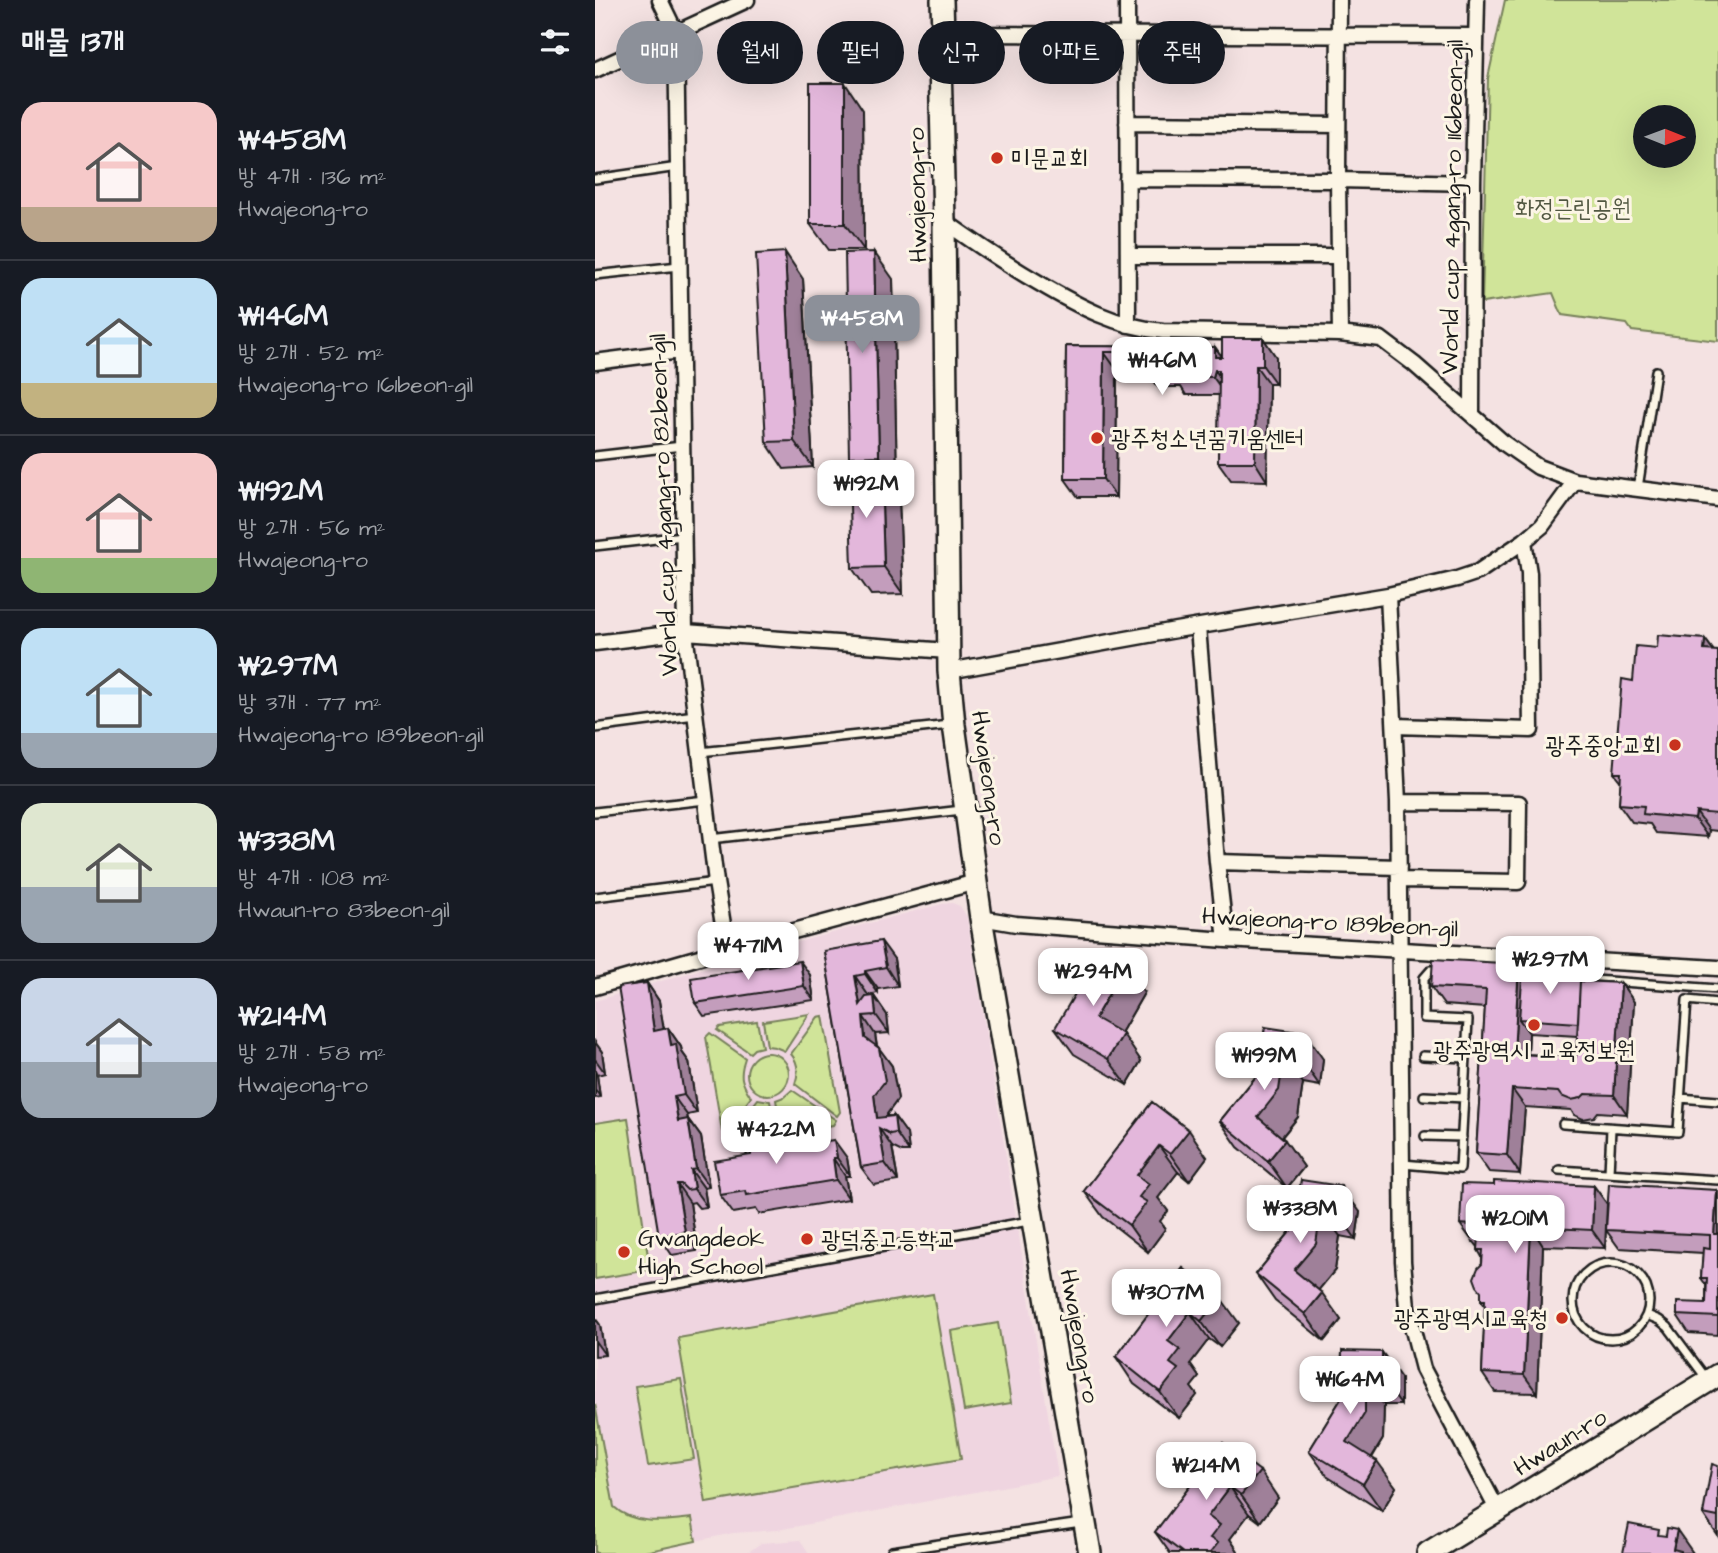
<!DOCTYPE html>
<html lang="ko">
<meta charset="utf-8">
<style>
:root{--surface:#171b24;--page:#20242c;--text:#f1f3f6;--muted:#9ea1a6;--line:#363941;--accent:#8c9099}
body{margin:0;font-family:"Architects Daughter","Poor Story",sans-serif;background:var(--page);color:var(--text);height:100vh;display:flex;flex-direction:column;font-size:26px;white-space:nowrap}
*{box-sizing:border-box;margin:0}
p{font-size:23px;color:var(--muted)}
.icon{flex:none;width:38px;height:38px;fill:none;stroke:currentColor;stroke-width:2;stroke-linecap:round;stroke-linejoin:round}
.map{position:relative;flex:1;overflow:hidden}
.side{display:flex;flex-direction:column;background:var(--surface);width:595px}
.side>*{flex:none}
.banner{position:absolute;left:21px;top:21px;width:665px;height:63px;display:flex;gap:14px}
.needle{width:46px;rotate:91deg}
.tools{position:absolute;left:1038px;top:105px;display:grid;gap:14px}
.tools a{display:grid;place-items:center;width:63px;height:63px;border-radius:50%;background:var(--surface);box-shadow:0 7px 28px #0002;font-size:35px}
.price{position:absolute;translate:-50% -60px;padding:0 16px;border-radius:14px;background:#fff;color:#222;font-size:23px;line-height:46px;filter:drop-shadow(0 2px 4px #0008)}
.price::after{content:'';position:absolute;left:50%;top:42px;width:21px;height:16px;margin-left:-10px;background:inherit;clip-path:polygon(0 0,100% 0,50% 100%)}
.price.selected{background:var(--accent);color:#fff}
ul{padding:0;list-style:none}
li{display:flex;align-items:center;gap:21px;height:175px;padding:0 21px}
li+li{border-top:2px solid var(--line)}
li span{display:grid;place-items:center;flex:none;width:196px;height:140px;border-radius:21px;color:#555}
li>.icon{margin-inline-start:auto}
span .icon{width:84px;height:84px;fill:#fffc;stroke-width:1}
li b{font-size:30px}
h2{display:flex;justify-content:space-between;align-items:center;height:84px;padding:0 21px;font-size:30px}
.tag{padding:0 24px;border-radius:32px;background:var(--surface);box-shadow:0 7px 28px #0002;font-size:24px;line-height:63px}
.tag.selected{background:var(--accent);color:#fff}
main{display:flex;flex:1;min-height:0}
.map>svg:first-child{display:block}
</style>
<main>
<section class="side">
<h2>매물 13개<svg class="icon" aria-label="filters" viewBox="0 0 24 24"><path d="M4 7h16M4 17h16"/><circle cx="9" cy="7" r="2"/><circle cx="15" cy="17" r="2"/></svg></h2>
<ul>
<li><span style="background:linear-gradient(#f6c9c9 75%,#b9a48a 0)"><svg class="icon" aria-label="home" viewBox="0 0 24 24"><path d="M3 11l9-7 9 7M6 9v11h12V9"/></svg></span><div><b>₩458M</b><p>방 4개 · 136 m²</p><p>Hwajeong-ro</p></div></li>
<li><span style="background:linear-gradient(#bfe0f5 75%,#c2b280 0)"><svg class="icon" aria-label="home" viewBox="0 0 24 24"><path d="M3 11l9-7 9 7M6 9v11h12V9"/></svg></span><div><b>₩146M</b><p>방 2개 · 52 m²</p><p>Hwajeong-ro 161beon-gil</p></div></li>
<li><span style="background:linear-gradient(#f6c9c9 75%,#8fb573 0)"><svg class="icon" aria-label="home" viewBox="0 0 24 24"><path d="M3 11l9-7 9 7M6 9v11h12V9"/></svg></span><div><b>₩192M</b><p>방 2개 · 56 m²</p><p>Hwajeong-ro</p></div></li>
<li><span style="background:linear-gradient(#bfe0f5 75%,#9aa5b1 0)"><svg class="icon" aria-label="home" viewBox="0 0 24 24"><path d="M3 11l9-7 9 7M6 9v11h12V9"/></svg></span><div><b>₩297M</b><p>방 3개 · 77 m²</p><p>Hwajeong-ro 189beon-gil</p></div></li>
<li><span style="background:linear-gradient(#dfe7d0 60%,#9aa5b1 0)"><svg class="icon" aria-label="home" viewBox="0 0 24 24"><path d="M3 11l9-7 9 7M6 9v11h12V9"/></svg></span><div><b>₩338M</b><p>방 4개 · 108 m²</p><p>Hwaun-ro 83beon-gil</p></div></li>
<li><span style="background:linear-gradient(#c9d6e8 60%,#9aa5b1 0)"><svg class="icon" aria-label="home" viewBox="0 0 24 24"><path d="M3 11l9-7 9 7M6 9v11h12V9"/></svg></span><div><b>₩214M</b><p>방 2개 · 58 m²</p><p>Hwajeong-ro</p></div></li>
</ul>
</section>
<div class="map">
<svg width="1123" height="1553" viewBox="0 0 1123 1553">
<rect width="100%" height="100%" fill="#f4e2e2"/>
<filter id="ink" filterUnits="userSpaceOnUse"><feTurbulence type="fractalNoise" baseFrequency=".0143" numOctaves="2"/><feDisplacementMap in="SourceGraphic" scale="14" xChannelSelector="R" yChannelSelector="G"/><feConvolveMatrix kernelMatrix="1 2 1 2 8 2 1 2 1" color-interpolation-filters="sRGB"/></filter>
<g filter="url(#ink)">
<path fill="#efd5e0" d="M357,903L365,906L372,917L463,1476L183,1530L138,1533L45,1553H0V1001L150,956L347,904Z
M205,1540L214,1553H152L166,1543Z"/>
<path fill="#d0e499" stroke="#76805a" stroke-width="2" fill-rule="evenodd" d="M910,0H1123V341L1037,331L1032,324L967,315L958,293L887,303L893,78ZM1050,117H1088V156H1050Z
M214,1014L190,1051L180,1047L172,1046L168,1021Z
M228,1016L245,1112L242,1116L200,1084C204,1073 204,1063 196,1054L223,1017Z
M162,1021L167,1047L159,1049L155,1053L122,1030L125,1027Z
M115,1033L150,1058C144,1076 146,1082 156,1097L131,1131H127L111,1037Z
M152 1074a21 21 0 1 1 42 0a21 21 0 1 1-42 0Z
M197,1090L241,1120L238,1125L187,1134L181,1100L189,1097Z
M163,1099L175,1101L181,1135L137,1142L133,1139Z
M33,1118L55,1270L0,1279V1123Z
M338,1294L366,1459L111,1503L83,1338Z
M403,1323L416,1403L369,1411L356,1331Z
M86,1379L99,1459L53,1466L40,1386Z
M0,1404L19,1507C39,1526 71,1521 97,1518L101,1541L45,1553H0Z"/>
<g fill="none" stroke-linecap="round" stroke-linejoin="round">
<defs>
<path id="lane" d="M0,179L83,167
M0,275L84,266
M0,456L87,446
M1043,488L1061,371
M0,546L88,536
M0,728L100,715
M105,752L355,725
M0,812L111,800
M115,839L367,810
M0,897L121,882
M986,979L1123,989
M828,1056L871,1058
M829,1096L869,1098
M1085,1098L1123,1101
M968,1124L1083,1132L1092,1000L1123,1003
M830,1136L867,1137
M808,1164L865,1169L873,1020L829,1018V978L836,970H845
M964,1170L1123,1180
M1014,1173L1016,1128
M978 1301a38 38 0 1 1 76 0a38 38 0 1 1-76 0Z
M0,1299L434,1221
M1052,1315L1064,1320L1073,1327L1111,1378
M298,1553L297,1551L486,1523"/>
<path id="street" d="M65,0L81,33L90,632L121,882L132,949
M532,0L533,325
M744,0L743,180L745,334
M348,34L881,36
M0,70L152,0
M532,123L743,125
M532,179L743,180L878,183
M349,221C380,243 411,264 444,283C483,306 522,327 568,331L745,334L786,339L819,364L910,444L943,467L980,481
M533,256H744
M0,362L85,351
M877,415L878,183L882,0
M793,595L803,802L808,1261L812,1307L828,1369L903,1511
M603,627L622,862L631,940
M0,643L90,632L353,651
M354,671L581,630L793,595L862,579L883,572L929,541L947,526L980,481L1123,499
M800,726L936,730L934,573L929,541
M803,802L924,803L923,882L804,880
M622,862L804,867
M386,918L421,924L631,940L1123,968
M0,987L132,949L381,882"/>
<path id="secondary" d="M347,0L348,34L345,62L349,221L354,671L359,725L386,918L495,1553
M833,1553L1123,1375"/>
</defs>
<use href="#lane" stroke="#1c1c1c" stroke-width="12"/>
<use href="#street" stroke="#1c1c1c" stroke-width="19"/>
<use href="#secondary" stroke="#1c1c1c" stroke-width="26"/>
<use href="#lane" stroke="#fcf5e5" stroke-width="7"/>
<use href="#street" stroke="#fcf5e5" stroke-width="14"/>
<use href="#secondary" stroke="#fcf5e5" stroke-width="21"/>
</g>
<path fill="#c39dbc" stroke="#1c1c1c" stroke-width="2" fill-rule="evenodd" d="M268,110L269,250H234L215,224Z
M208,279L218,467L189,469L171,442Z
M298,279L302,483H293L304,500L308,594L276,595L257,568L266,474L254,457Z
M668,338L681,357V384H674L672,481L636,480L623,462L624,395H591L586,387H563L552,370H522L521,497H483L470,479L471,346L620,347L627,357Z
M1110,639L1119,651H1123V831L1114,830L1113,837L1061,833L1055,824L1037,822L1024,804L1026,782L1019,773L1038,681L1062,648Z
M229,951L299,959L303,986L283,989V993L273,995L274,997L279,996L292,1015L294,1033L280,1034L282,1046L297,1066L303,1099L292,1114V1116H299L312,1134L314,1152H307L297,1147L303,1181L279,1185L266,1167Z
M928,969L995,981L1026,983L1039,1002L1032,1114L1003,1112L999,1117L988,1119L979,1115L976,1110L930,1107L925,1174L894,1172L881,1153L890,1008L849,1005L836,987ZM934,1033L982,1036L981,1057L933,1054Z
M215,975L219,1000L109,1016L100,1003Z
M52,983L64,1001L69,1029L73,1028L86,1047L87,1052L94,1062L102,1113L92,1115L93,1119L106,1137L114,1187L109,1188L112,1207L104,1208L99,1202L95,1203L102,1251L77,1255L64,1236Z
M549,993L526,1033L546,1061L532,1085L479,1054L460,1028Z
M670,1027L728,1059L725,1086L708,1083L703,1117L687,1137L709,1167L692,1188L643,1147L625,1121L663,1074Z
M0,1042L7,1052L10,1073L2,1075L5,1097L0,1098Z
M557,1102L612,1157L594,1181L583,1172L563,1198L573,1211L565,1221L570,1229L553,1252L508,1217L489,1191Z
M191,1132L201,1146L252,1158L255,1176H250L254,1199L164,1214L161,1209L138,1213L125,1195L152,1155L149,1150Z
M706,1180L765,1212L761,1239L745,1236L740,1270L723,1290L746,1320L729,1341L680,1301L661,1274L699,1227Z
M899,1185L999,1186L1012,1204L1010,1248L948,1246L942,1393L900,1392L887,1373L890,1306L886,1300L887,1257L883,1250V1247L879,1242H878L865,1224Z
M1123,1192V1335L1094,1333L1082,1315L1111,1303V1285L1106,1278L1108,1253L1024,1248L1011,1230Z
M588,1268L644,1323L625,1347L614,1339L595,1364L604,1377L596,1387L602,1395L584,1418L539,1384L521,1357Z
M0,1318L5,1325L10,1355L0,1356Z
M747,1351L806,1378V1405H789L788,1439L777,1458L801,1487L787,1511L733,1477L714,1451L746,1399Z
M628,1443L683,1498L665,1522L654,1514L635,1539L643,1551L642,1553H575L560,1532Z
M1123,1466V1536L1108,1514Z"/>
<path fill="#9f8099" stroke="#1c1c1c" stroke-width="2" d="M250,83L268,110L269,250L250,224Z
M190,252L208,279L218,467L199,441Z
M279,252L298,279L302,483L284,456Z
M668,338L681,357V384L668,366Z
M620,347L633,365L620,357Z
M509,352L522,370L521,497L508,479Z
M661,366L674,384L672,481L660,462Z
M620,370L633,389L631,395L618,377Z
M286,473L304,500L308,594L289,567Z
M1110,639L1123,657L1109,650Z
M1101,812L1114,830L1113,837L1100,819Z
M286,941L299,959L303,986L291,967Z
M205,961L215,975L219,1000L209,986Z
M924,964L937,982L924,1019L934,1033L932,1072L919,1054Z
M530,966L549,993L519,1045L500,1018Z
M270,971L283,989V993L270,974Z
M989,973L999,987L986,1023Z
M260,976L273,995L277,1015L265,1005Z
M52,983L64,1001L72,1049L59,1031Z
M1026,983L1039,1002L1032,1114L1019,1095Z
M279,996L292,1015L294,1033L281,1015Z
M268,1016L280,1034L283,1056L270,1038Z
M73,1028L86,1047L87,1052L94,1062L102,1113L89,1095L76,1045Z
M710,1033L728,1059L725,1086L706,1059Z
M528,1034L546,1061L532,1085L513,1059Z
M0,1042L7,1052L10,1073L0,1059Z
M284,1048L297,1066L303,1099L292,1114L294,1134L282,1118L279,1095Z
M689,1057L708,1083L703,1117L681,1144L663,1117Z
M0,1071L2,1075L5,1097L0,1089Z
M917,1089L930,1107L925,1174L912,1155Z
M79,1097L92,1115L96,1139L83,1121Z
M299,1116L312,1134L314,1152L301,1133Z
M93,1119L106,1137L114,1187L101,1169Z
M284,1128L297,1147L303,1181L290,1163Z
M594,1130L612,1157L594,1181L575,1154Z
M191,1132L203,1150L193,1147Z
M239,1140L252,1158L255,1176L242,1158Z
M690,1140L709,1167L692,1188L673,1161Z
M564,1146L583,1172L563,1198L573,1211L565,1221L570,1229L553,1252L534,1225L544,1197L542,1175Z
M238,1158L250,1176L254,1199L241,1180Z
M96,1170L109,1188L112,1207L99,1189Z
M82,1184L95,1203L102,1251L90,1232Z
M746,1186L765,1212L761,1239L742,1212Z
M999,1186L1012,1204L1010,1248L997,1230Z
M1122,1190L1123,1192V1239L1119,1234Z
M726,1210L745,1236L740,1270L718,1297L699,1270Z
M936,1227L948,1246L942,1393L929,1375Z
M727,1293L746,1320L729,1341L710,1314Z
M625,1297L644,1323L625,1347L606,1321Z
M595,1312L614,1339L595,1364L604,1377L596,1387L602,1395L584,1418L565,1392L575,1363L573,1341Z
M0,1318L5,1325L10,1355L0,1341Z
M787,1352L806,1378V1405L787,1379Z
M770,1378L789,1405L788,1439L770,1468L752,1442Z
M782,1461L801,1487L787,1511L768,1484Z
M665,1471L683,1498L665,1522L646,1495Z
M635,1487L654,1514L635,1539L643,1551L642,1553H615V1538L613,1516Z
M1082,1530L1098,1553H1081L1078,1549Z"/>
<path fill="#e3b7db" stroke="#1c1c1c" stroke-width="2" d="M215,83H250V224H215Z
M190,252L199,441L171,442L161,254Z
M279,252L284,456L254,457L250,253Z
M627,338H668V366H661L660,462H623L624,370H620L618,377L579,376V369H550L551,352H509L508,479H470L471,346L620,347V357H627Z
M286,473L289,567L257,568L254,474Z
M1063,635L1110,639L1109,650L1123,651V802L1122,814L1101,812L1100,819L1048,814L1049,806L1024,804L1026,773H1019L1027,679L1038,681L1041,646L1062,648Z
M286,941L291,967L270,971V974L260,976L265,1005L271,997L279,996L281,1015L268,1016L270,1038L284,1048L290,1081L279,1095L282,1118L299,1116L301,1133L295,1134L284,1128L290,1163L266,1167L229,951Z
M505,951L530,966L500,1018L528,1034L513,1059L460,1028Z
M838,959L924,964L919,1054L981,1057L985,981L1026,983L1019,1095L990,1094L986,1098L976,1100L966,1096L963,1092L917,1089L912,1155L881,1153L891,990L836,987Z
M205,961L209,986L100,1003L96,978Z
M928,969L989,973V981H985L983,1023L924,1019Z
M52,983L59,1031L73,1028L76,1045L81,1044L89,1095L79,1097L83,1121L93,1119L101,1169L96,1170L99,1189L92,1190L86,1184H82L90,1232L64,1236L23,987Z
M670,1027L710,1033L706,1059L689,1057L684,1090L663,1117L690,1140L673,1161L625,1121L663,1074Z
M557,1102L594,1130L575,1154L564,1146L542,1175L554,1184L544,1197L552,1202L534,1225L489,1191Z
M191,1132L193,1147L239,1140L242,1158H238L241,1180L152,1195L151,1191L125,1195L119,1161L156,1155V1149L149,1150L147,1139Z
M706,1180L746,1186L742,1212L726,1210L721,1244L699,1270L727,1293L710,1314L661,1274L699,1227Z
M899,1181L999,1186L997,1230L936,1227L929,1375L887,1373L890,1300H886V1291L882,1286L879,1278L883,1268L887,1264L888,1250H883L884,1237H875L876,1225L865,1224L867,1184L899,1185Z
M1014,1184L1122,1190L1119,1234H1123V1317L1082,1315V1302L1111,1303L1112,1278H1106L1108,1248L1115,1249V1235L1011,1230Z
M588,1268L625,1297L606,1321L595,1312L573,1341L585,1350L575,1363L583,1369L565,1392L521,1357Z
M747,1351L787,1352V1379L770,1378V1413L752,1442L782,1461L768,1484L714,1451L746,1399Z
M628,1443L665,1471L646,1495L635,1487L613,1516L625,1525L615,1538L623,1543L615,1553H588L560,1532Z
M1117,1464L1123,1466V1517L1108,1514Z
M1034,1524L1064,1530L1063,1535L1071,1536L1072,1528L1082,1530L1078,1549L1086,1551V1553H1028Z"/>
</g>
<g fill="#c8321e" stroke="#fcf5e5" stroke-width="2.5">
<circle cx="402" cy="158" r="7"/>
<circle cx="502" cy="438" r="7"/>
<circle cx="1080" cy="745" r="7"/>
<circle cx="939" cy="1025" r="7"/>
<circle cx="212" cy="1239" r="7"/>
<circle cx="29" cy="1252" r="7"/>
<circle cx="967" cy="1318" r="7"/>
</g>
<g text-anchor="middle" stroke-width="6" stroke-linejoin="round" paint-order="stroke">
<g font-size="24" fill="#1c1c1c" stroke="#fcf5e5" text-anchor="start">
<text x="416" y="166">미문교회</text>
<text x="516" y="446">광주청소년꿈키움센터</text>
<text x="1066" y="753" text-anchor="end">광주중앙교회</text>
<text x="939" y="1058" text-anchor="middle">광주광역시 교육정보원</text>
<text x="43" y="1246">Gwangdeok<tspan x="43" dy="28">High School</tspan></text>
<text x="226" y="1247">광덕중고등학교</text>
<text x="953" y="1326" text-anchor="end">광주광역시교육청</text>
</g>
<g font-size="24" fill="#1c1c1c" stroke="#fcf5e5">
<text transform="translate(322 195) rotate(-91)" y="8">Hwajeong-ro</text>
<text transform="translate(857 207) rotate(-89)" y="8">World cup 4gang-ro 116beon-gil</text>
<text transform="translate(68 505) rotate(-92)" y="8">World cup 4gang-ro 82beon-gil</text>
<text transform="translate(394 778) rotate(82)" y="8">Hwajeong-ro</text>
<text transform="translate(735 922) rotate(3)" y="8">Hwajeong-ro 189beon-gil</text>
<text transform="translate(485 1336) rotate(80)" y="8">Hwajeong-ro</text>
<text transform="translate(965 1442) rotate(-32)" y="8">Hwaun-ro</text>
</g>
<g font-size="24" fill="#525842" stroke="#fcf5e5">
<text x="978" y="216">화정근린공원</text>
</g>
</g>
</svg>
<div class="tools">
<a><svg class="needle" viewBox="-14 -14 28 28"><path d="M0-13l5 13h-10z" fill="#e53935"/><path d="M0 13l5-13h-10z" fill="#9ea1a6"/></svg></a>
</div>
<b class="price selected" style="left:267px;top:355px">₩458M</b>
<b class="price" style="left:567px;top:397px">₩146M</b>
<b class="price" style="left:271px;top:520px">₩192M</b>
<b class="price" style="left:153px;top:982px">₩471M</b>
<b class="price" style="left:955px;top:996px">₩297M</b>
<b class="price" style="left:498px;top:1008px">₩294M</b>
<b class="price" style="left:669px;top:1092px">₩199M</b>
<b class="price" style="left:181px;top:1166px">₩422M</b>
<b class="price" style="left:705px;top:1245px">₩338M</b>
<b class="price" style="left:920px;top:1255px">₩201M</b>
<b class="price" style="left:571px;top:1329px">₩307M</b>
<b class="price" style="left:755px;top:1416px">₩164M</b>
<b class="price" style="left:611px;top:1502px">₩214M</b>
<div class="banner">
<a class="tag selected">매매</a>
<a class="tag">월세</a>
<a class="tag">필터</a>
<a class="tag">신규</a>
<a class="tag">아파트</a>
<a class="tag">주택</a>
</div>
</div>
</main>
